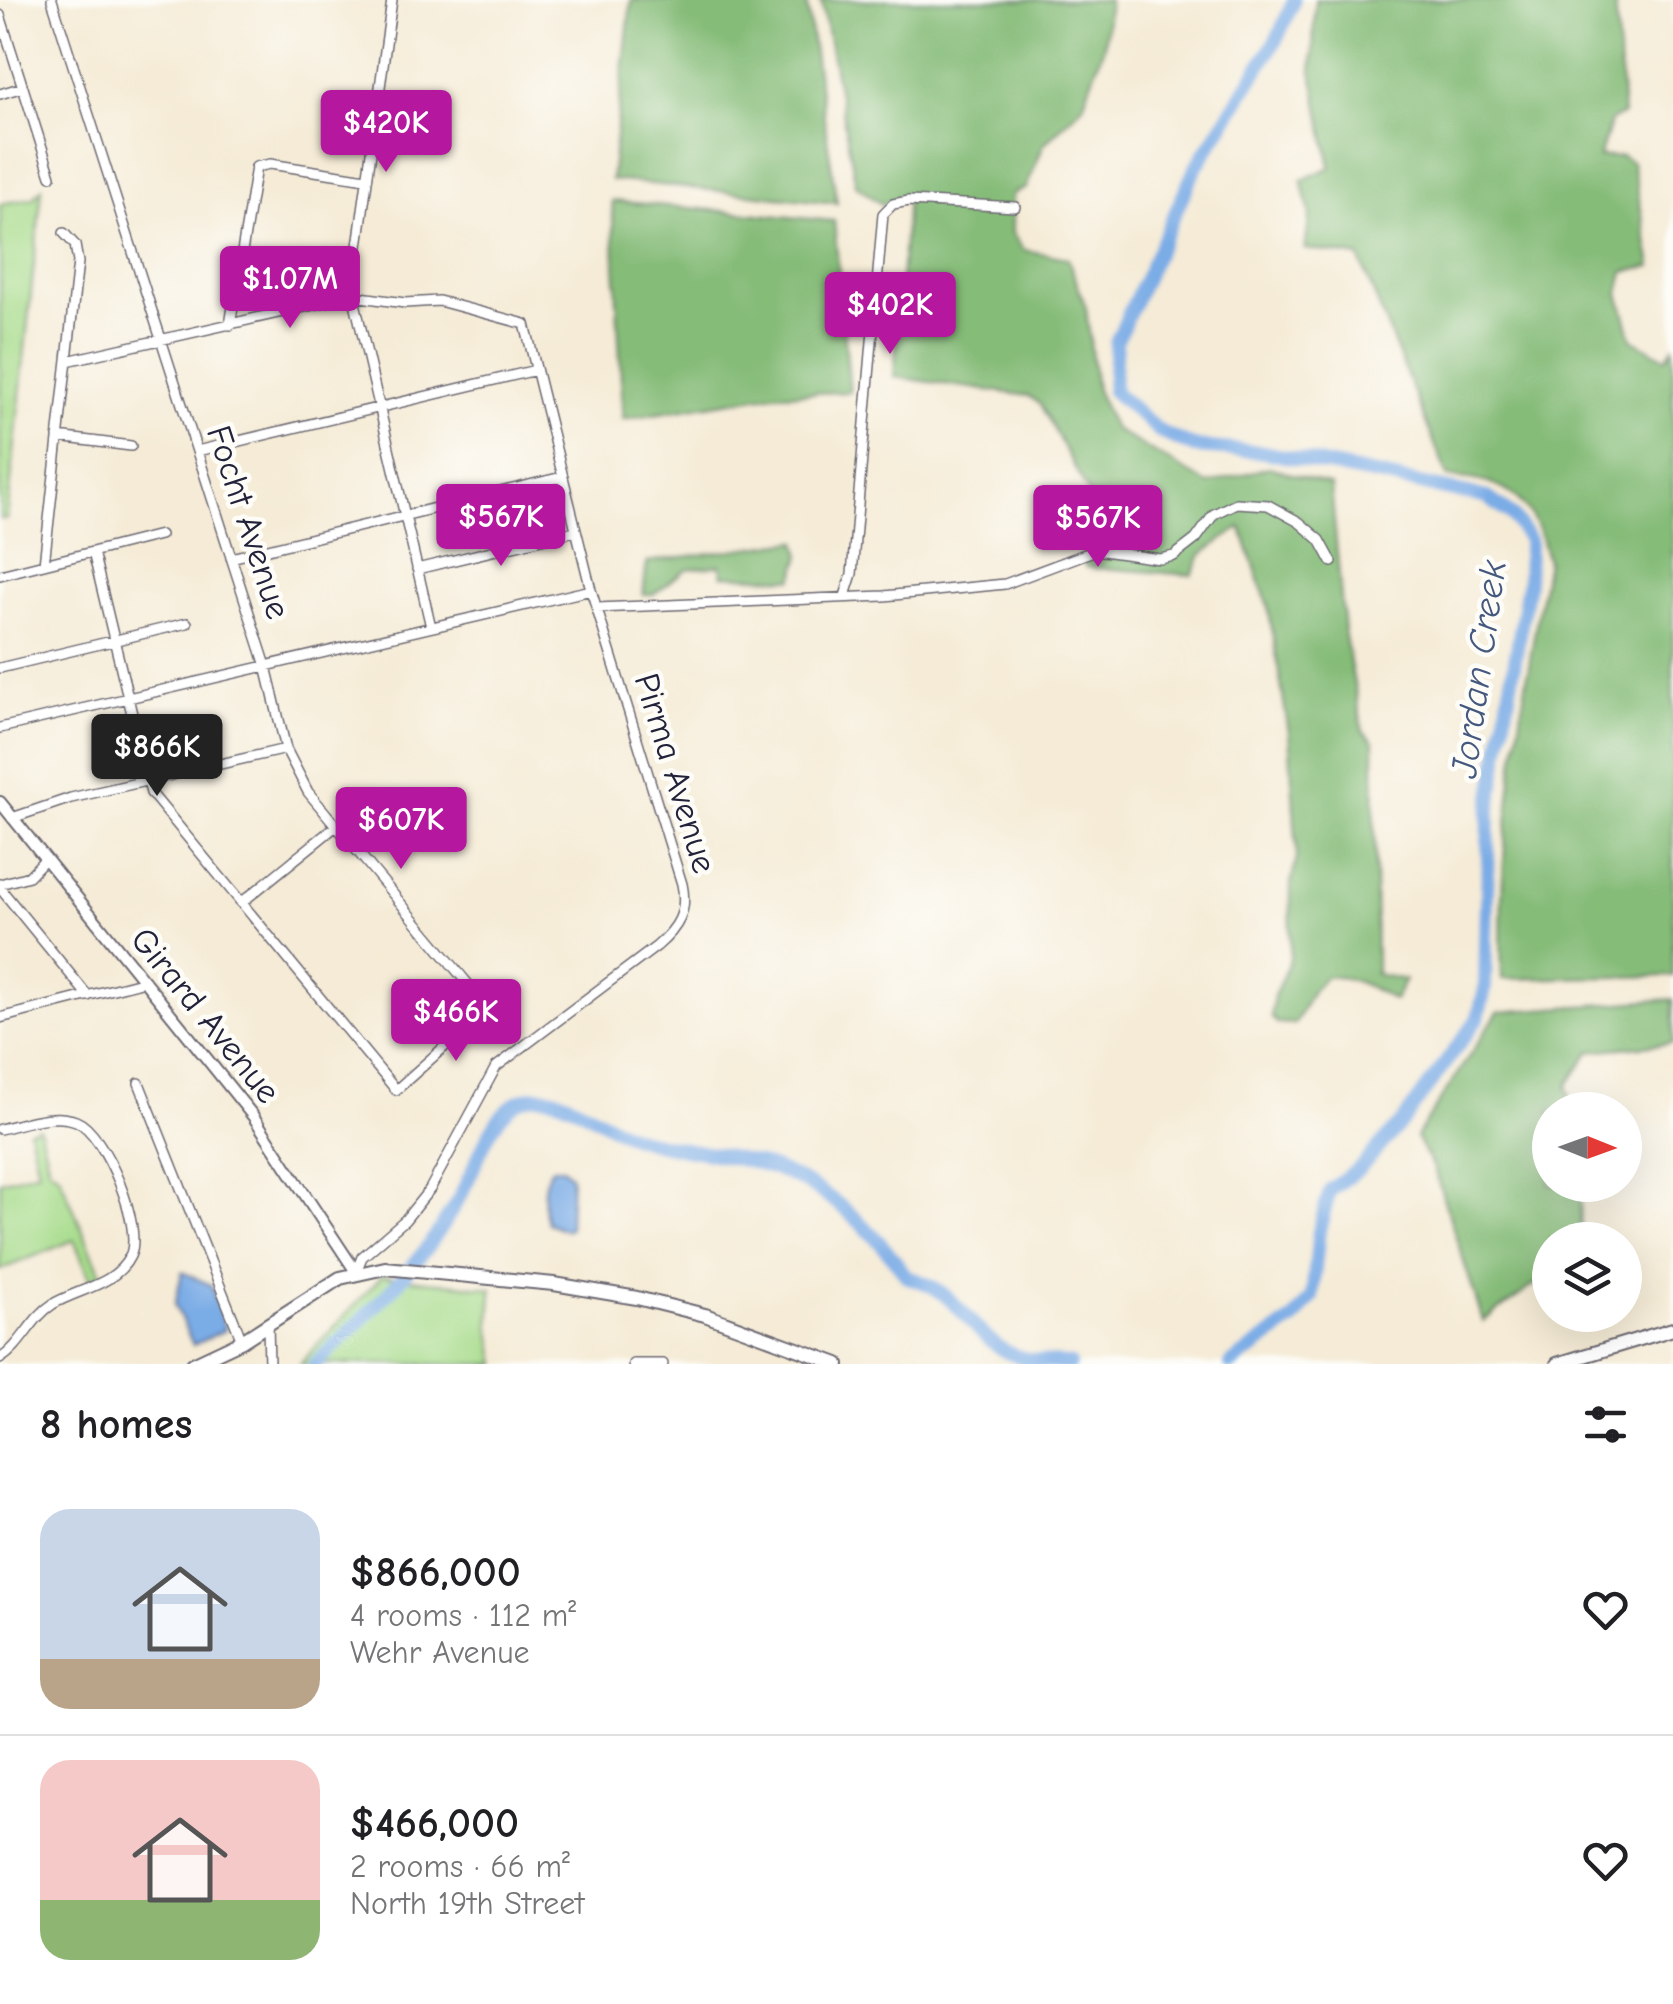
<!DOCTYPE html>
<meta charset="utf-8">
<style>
:root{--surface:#fff;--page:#f2f2f2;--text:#202124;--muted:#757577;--line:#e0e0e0;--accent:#b5179e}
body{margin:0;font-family:"Comic Neue",sans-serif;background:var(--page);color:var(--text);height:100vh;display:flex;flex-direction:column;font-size:38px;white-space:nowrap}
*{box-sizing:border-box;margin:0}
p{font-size:32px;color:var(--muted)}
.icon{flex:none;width:55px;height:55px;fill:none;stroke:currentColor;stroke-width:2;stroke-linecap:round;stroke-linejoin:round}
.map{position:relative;height:1364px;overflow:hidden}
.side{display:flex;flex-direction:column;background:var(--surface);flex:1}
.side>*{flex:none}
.needle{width:65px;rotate:91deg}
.controls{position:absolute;left:1532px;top:1092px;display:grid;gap:20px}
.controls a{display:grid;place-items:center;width:110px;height:110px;border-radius:50%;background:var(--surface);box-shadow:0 10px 40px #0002;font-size:50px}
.price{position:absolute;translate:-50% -85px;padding:0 22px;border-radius:10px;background:var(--accent);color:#fff;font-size:32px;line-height:65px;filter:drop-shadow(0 2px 5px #0008)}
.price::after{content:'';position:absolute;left:50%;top:60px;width:30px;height:22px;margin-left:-15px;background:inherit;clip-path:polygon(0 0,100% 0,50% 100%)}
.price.current{background:#222;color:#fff}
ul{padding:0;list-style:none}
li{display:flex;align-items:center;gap:30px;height:250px;padding:0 40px}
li+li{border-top:2px solid var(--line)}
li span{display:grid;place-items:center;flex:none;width:280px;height:200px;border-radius:30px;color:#555}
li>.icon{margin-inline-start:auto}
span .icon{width:120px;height:120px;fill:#fffc;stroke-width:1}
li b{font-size:42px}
h2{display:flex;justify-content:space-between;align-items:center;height:120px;padding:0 40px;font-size:42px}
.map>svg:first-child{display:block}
</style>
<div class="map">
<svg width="1673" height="1364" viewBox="0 0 1673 1364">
<rect width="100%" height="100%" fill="#fdfcf7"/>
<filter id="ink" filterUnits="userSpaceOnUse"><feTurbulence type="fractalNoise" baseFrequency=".01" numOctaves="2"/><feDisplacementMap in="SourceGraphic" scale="20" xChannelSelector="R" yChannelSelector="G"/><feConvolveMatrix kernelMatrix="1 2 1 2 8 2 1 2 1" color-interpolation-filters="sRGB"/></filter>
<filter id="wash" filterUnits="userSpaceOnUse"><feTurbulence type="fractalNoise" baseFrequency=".0048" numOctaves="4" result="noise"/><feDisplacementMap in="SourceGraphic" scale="40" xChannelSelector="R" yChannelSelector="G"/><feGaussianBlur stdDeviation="2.25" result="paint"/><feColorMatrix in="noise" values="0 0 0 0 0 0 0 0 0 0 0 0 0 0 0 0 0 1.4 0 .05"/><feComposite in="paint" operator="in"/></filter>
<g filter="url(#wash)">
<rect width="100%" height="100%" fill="#f5ebd6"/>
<path fill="#a7dc8c" stroke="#647f64" stroke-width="2.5" d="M42,188L7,519H0V204L33,198Z
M39,1127L49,1168L59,1174L101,1274L91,1280L74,1240L0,1270V1181L38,1171L29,1130Z
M382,1276L492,1288L490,1325L497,1364H300Z"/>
<path fill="#85bc78" stroke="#546f5a" stroke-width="2.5" d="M631,0H806L837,203L611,180Z
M821,0H1109L1104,46L1083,105L1044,144L1026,188L1012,194V233L1024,250L1068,258L1086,308L1096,390L1114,429L1208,484L1269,467L1331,486L1344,631L1363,731L1374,741L1376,974L1405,980L1394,1000C1371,988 1352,975 1325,977L1312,991L1295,1024L1277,1023L1271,1017L1274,996L1290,959L1291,883L1297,857L1289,733L1268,606L1241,527L1201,555L1192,575L1086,567L1083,559L1104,522L1040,404L1029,396L894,377L907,198L881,204L856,185Z
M1315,0H1615L1623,114L1611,121L1599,157L1621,156L1632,162L1652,266L1624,272L1619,293L1632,339L1666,358L1673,347V976L1502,979C1496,837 1523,700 1547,561C1536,502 1509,479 1448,477L1359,257L1305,249L1310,214L1302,180L1331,167L1312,73Z
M612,201L834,221L850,392L775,394L623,419Z
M797,541L801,556L793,579L722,575L721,565L686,569L653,595H643L647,562Z
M1673,999V1043L1590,1051L1567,1086L1574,1110H1550V1185H1580L1581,1240H1550V1274L1483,1321L1434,1169L1416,1137L1498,1012Z"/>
<path fill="#7aace6" stroke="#4e6790" stroke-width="2.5" d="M552,1168H563L571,1176L569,1228L565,1230L547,1223C542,1206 541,1181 552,1168Z
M182,1272L211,1285L225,1330L193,1345L175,1305Z"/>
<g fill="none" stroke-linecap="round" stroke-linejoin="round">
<path stroke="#7aace6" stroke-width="14" d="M315,1364C373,1310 430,1258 465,1186C479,1159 489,1120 516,1103C551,1080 595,1121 627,1134C674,1152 727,1152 774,1169C828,1188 876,1231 907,1277C959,1289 965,1329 1007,1352C1027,1362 1048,1362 1069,1364
M1231,1364L1293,1320L1312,1297L1319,1231L1330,1190L1360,1168L1404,1120L1478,1018L1485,989L1489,814L1528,584L1529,540L1513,516L1488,498L1264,452L1194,447L1160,432L1113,391L1116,342L1195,169L1277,39L1294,0"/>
</g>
</g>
<g filter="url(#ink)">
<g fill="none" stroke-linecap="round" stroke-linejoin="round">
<defs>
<path id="minor" d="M52,0L266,666L286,749L308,792L488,1008L396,1090L151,793L93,552
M392,0L352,290L431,627
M0,15L51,176
M0,94L23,87
M230,325L256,167L270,164L366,179
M67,361L353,296L405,303L439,301L525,324L591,590L682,884C688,912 678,928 657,946L496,1067L430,1189L405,1220L362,1257L356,1272
M58,437L131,446
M197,451L536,370
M231,558L562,477
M44,564L78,262L75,245L64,233
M417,569L575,531
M0,575L160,535
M845,596L852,574L883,214L893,204L909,201L1015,207
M597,608L884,596L1005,584L1096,550L1160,559L1174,556L1196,539L1214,514L1236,503L1268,505L1299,522L1320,540L1332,562
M0,668L187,623
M0,728L591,590
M12,818L71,798L286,749
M0,884L29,876L46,858
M0,888L88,996
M241,903L336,826
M0,1018L145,981
M139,1083L242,1341
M0,1129C23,1124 52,1112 76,1121C105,1132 144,1228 130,1256C116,1285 78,1289 53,1304C31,1318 22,1345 0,1359
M268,1325L269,1364
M633,1364H663"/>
<path id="tertiary" d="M0,802L253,1116L356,1272"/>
<path id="secondary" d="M193,1364L242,1341L340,1278L385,1268L554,1284L637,1298L705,1315L838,1364
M1557,1364L1673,1329"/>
</defs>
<use href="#minor" stroke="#6c6871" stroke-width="12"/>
<use href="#tertiary" stroke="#6c6871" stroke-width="14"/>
<use href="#secondary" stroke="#6c6871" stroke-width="16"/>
<use href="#minor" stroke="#fff" stroke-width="9"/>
<use href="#tertiary" stroke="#fff" stroke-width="10"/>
<use href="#secondary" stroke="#fff" stroke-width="12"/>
</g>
</g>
<g text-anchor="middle" stroke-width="9" stroke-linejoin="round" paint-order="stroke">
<g font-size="35" fill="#22223b" stroke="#fdfcf7">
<text transform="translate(249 522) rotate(72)" y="12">Focht Avenue</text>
<text transform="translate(676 773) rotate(73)" y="12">Pirma Avenue</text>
<text transform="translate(206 1015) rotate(51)" y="12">Girard Avenue</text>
</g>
<g font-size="38" font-style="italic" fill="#45597f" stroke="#fdfcf7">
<text transform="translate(1478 669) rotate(-82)" y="13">Jordan Creek</text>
</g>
</g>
</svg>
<div class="controls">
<a><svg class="needle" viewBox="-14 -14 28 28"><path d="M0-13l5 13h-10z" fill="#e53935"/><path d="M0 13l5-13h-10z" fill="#757577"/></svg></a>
<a><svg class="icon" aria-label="layers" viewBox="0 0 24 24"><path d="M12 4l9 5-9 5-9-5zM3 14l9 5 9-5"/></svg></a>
</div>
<b class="price" style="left:386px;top:175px">$420K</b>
<b class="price" style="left:290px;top:331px">$1.07M</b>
<b class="price" style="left:890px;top:357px">$402K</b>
<b class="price" style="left:501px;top:569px">$567K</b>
<b class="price" style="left:1098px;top:570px">$567K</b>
<b class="price current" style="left:157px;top:799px">$866K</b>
<b class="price" style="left:401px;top:872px">$607K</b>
<b class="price" style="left:456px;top:1064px">$466K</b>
</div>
<section class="side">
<h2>8 homes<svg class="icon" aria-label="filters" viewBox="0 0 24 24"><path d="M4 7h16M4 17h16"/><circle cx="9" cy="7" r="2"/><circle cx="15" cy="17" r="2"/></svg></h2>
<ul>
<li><span style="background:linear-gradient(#c9d6e8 75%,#b9a48a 0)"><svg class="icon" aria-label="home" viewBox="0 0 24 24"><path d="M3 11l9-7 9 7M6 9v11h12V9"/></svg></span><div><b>$866,000</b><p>4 rooms · 112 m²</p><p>Wehr Avenue</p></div><svg class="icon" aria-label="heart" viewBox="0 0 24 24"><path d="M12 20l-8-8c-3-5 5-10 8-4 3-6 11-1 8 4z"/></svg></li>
<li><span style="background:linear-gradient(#f6c9c9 70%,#8fb573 0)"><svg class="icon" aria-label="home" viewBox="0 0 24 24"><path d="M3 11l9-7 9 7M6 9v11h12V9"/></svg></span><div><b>$466,000</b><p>2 rooms · 66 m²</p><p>North 19th Street</p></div><svg class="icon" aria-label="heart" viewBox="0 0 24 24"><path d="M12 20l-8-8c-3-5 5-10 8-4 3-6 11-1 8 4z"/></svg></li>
</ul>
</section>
